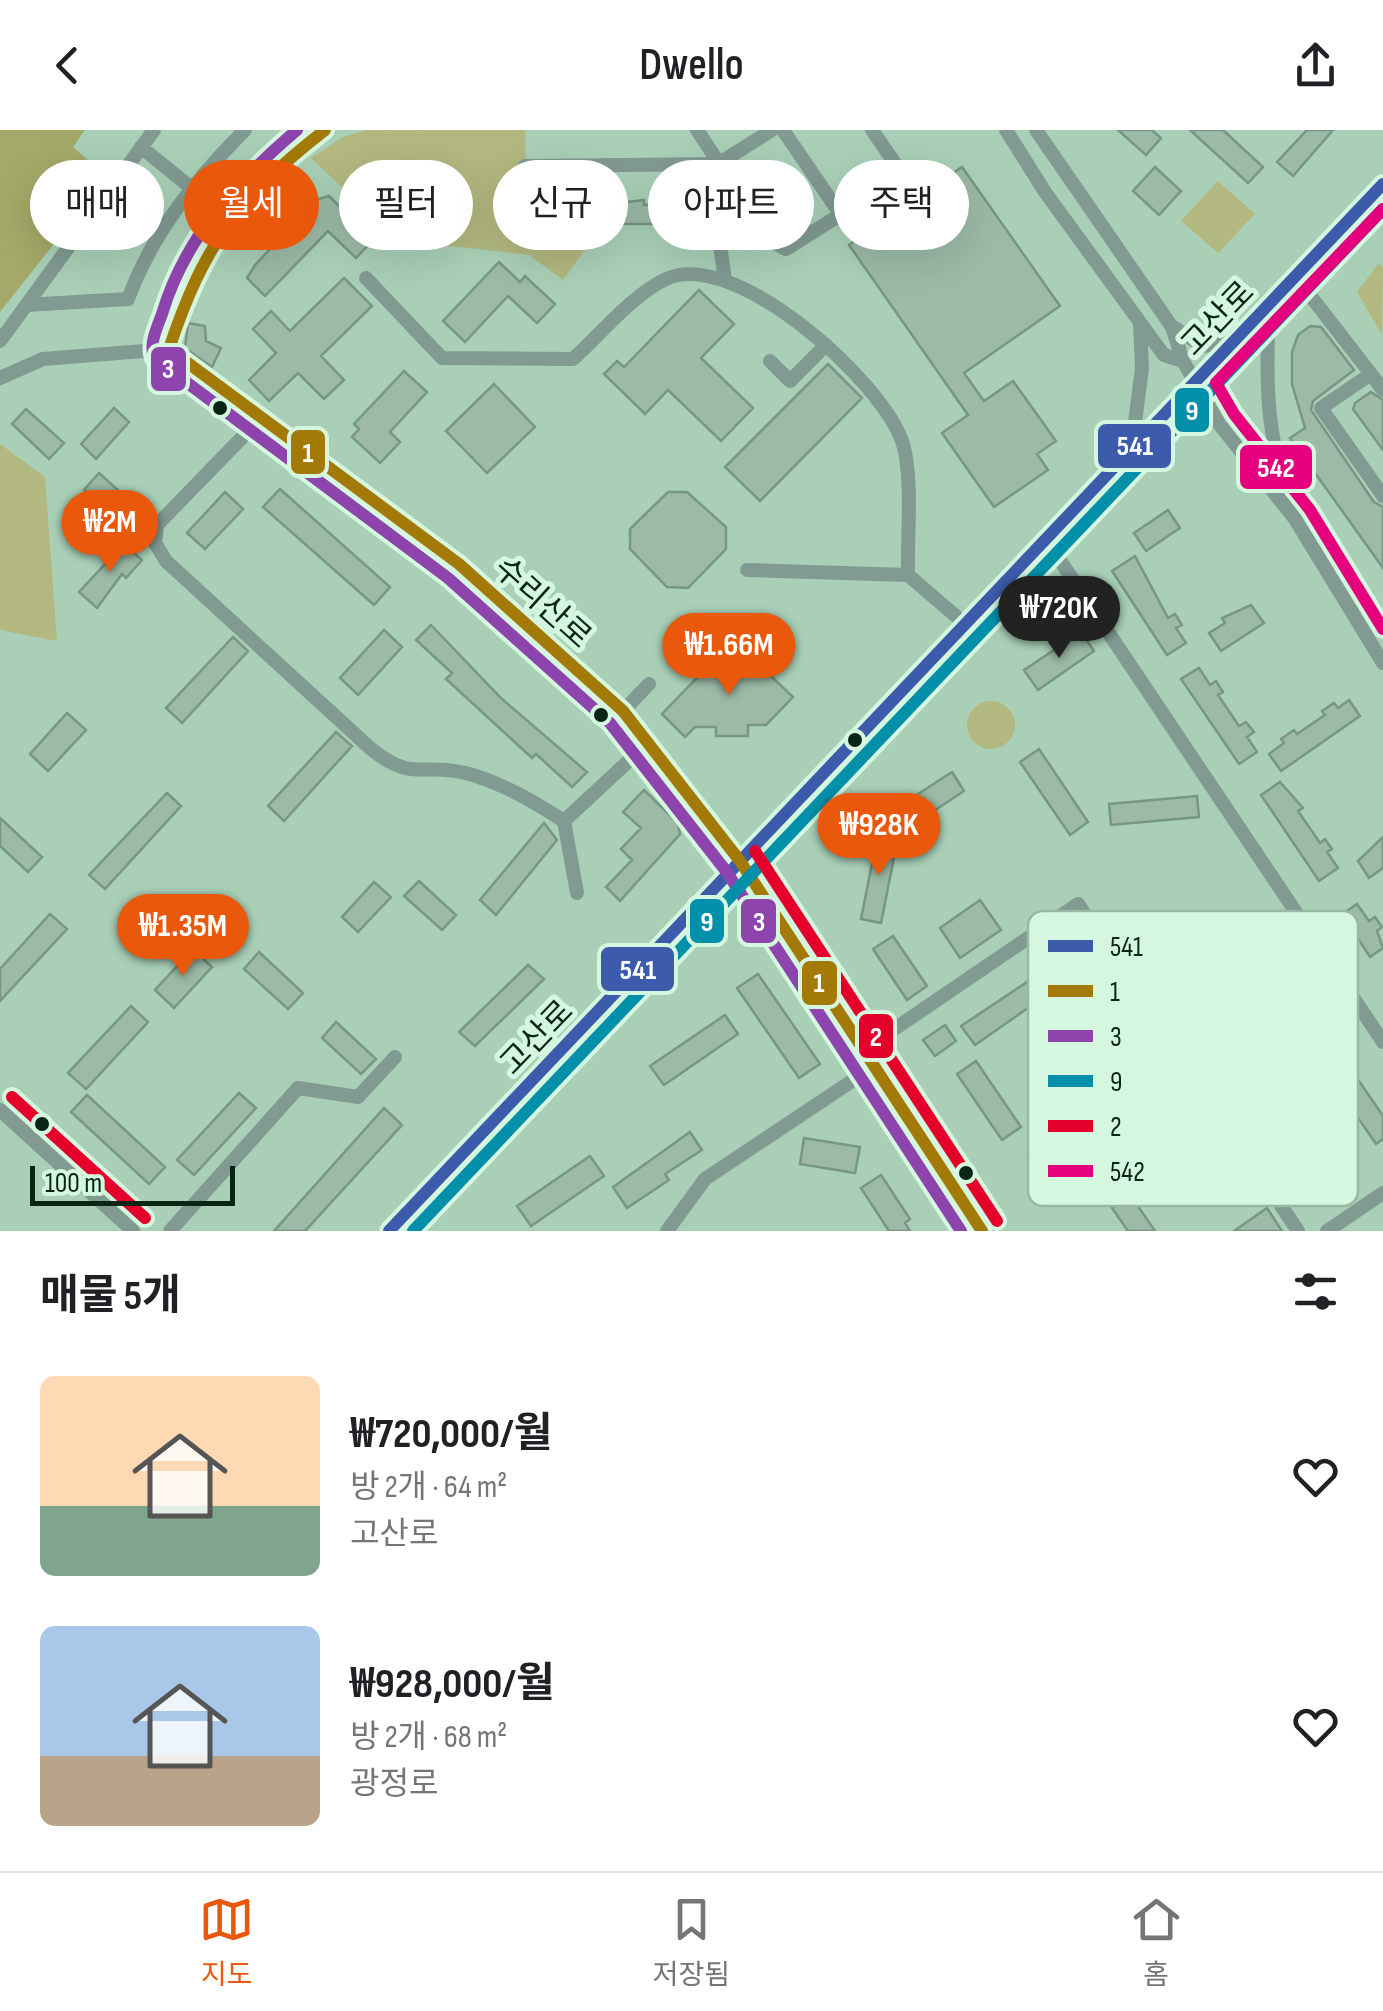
<!DOCTYPE html>
<html lang="ko">
<meta charset="utf-8">
<style>
:root{--surface:#fff;--page:#f6f6f6;--text:#202124;--muted:#757577;--line:#e0e0e0;--accent:#ea580c}
body{margin:0;font-family:"Sofia Sans Condensed","Noto Sans KR",sans-serif;background:var(--page);color:var(--text);height:100vh;display:flex;flex-direction:column;font-size:38px;white-space:nowrap}
*{box-sizing:border-box;margin:0}
p{font-size:32px;color:var(--muted)}
.icon{flex:none;width:55px;height:55px;fill:none;stroke:currentColor;stroke-width:2;stroke-linecap:round;stroke-linejoin:round}
.map{position:relative;height:1101px;overflow:hidden}
.panel{display:flex;flex-direction:column;background:var(--surface);flex:1}
.panel>*{flex:none}
.guide{position:absolute;left:30px;top:30px;width:1325px;height:90px;display:flex;gap:20px}
.scale{position:absolute;left:30px;bottom:25px;width:205px;box-sizing:border-box;padding-left:10px;border:5px solid #082515;border-top:0;font-size:28px;line-height:35px;white-space:nowrap;color:#082515;-webkit-text-stroke:8px #d5f7e0;paint-order:stroke}
.price{position:absolute;translate:-50% -85px;padding:0 22px;border-radius:35px;background:var(--accent);color:#fff;font-size:32px;line-height:65px;filter:drop-shadow(0 2px 5px #0008)}
.price::after{content:'';position:absolute;left:50%;top:60px;width:30px;height:22px;margin-left:-15px;background:inherit;clip-path:polygon(0 0,100% 0,50% 100%)}
.price.selected{background:#222;color:#fff}
ul{padding:0;list-style:none}
li{display:flex;align-items:center;gap:30px;height:250px;padding:0 40px}
li span{display:grid;place-items:center;flex:none;width:280px;height:200px;border-radius:15px;color:#555}
li>.icon{margin-inline-start:auto}
span .icon{width:120px;height:120px;fill:#fffc;stroke-width:1}
li b{font-size:42px}
h2{display:flex;justify-content:space-between;align-items:center;height:120px;padding:0 40px;font-size:42px}
.pill{padding:0 35px;border-radius:45px;background:var(--surface);box-shadow:0 10px 40px #0002;font-size:35px;line-height:90px}
.pill.selected{background:var(--accent);color:#fff}
header{display:flex;justify-content:space-between;align-items:center;height:130px;padding:0 40px;background:var(--surface);font-size:45px;font-weight:600}
.tabs{display:flex;justify-content:space-around;align-items:center;height:140px;border-top:2px solid var(--line);background:var(--surface);font-size:28px;color:var(--muted)}
.tabs a{display:grid;justify-items:center;gap:5px}
.tabs .selected{color:var(--accent)}
.map>svg:first-child{display:block}
</style>
<header><svg class="icon" aria-label="back" viewBox="0 0 24 24"><path d="M15 5l-7 7 7 7"/></svg>Dwello<svg class="icon" aria-label="share" viewBox="0 0 24 24"><path d="M12 15V3M7 8l5-5 5 5M5 13v7h14v-7"/></svg></header>
<div class="map">
<svg width="1383" height="1101" viewBox="0 0 1383 1101">
<rect width="100%" height="100%" fill="#a9d0b7"/>
<path fill="#b2b87f" d="M366,0H525L526,44L566,68L573,59L610,86L563,150L529,125L398,110L311,28L343,7Z
M1218,51L1255,84L1218,123L1181,91Z
M1379,133L1383,137L1382,205L1357,162Z
M0,314L45,347L57,511L0,500Z
M967 595a24 24 0 1 1 48 0a24 24 0 1 1-48 0Z"/>
<path fill="#a4a868" d="M0,0H85L73,17L107,47L0,182Z"/>
<path fill="#9cbaa7" stroke="#779683" stroke-width="2.5" d="M1118,0H1152L1161,8L1146,25Z
M1190,0H1223L1263,37L1248,53Z
M1307,0H1333L1293,46L1277,32Z
M962,37L1060,176L964,243L984,271L1013,251L1056,311L1037,324L1048,340L994,377L942,303L968,285L849,115Z
M1155,37L1181,61L1159,85L1133,61Z
M329,66L373,110L356,128L328,101L265,166L247,148L255,135L318,69Z
M644,70V75L674,72V79L706,75L708,97L674,101L673,94H613L610,74Z
M499,132L520,152L525,146L555,174L537,193L508,166L465,212L443,191Z
M344,148L372,176L321,226L344,250L324,269L298,243L269,271L249,250L276,223L253,199L271,181L290,201Z
M699,160L734,194L701,228L753,278L721,311L668,260L645,284L604,244L617,231L624,237Z
M188,193L205,196L206,211L221,218L212,237L185,218Z
M1310,196L1321,197L1354,240L1313,271L1311,280L1374,372L1383,377V438L1290,308L1305,298L1292,254V222L1298,205Z
M828,234L862,268L760,371L725,337Z
M404,241L427,262L390,302L400,312L380,333L352,307L359,299L354,294Z
M494,254L535,297L487,343L446,301Z
M1371,262L1383,270V320L1353,279L1355,273Z
M114,278L129,292L96,329L81,314Z
M26,279L64,313L49,329L12,294Z
M99,343L142,382L126,399L84,360Z
M280,359L390,457L374,475L263,377Z
M225,362L243,379L205,419L187,403Z
M668,362H687L726,397V419L688,458L667,457L630,419V399Z
M1168,380L1180,398L1146,421L1134,403Z
M124,414L142,430L126,448L122,444L97,478L79,462Z
M1135,426L1168,488L1175,484L1182,495L1176,498L1186,513L1167,525L1112,441Z
M1251,475L1264,493L1221,521L1209,503L1225,493L1222,488Z
M431,495L502,569L587,642L572,657L536,624L532,628L446,549L452,543L416,510Z
M384,500L402,517L358,565L340,548Z
M1081,502L1094,521L1038,560L1024,540Z
M233,507L248,521L182,593L166,578Z
M735,522L750,526L793,567L766,595H748V606H716V597H695L685,607L662,584L721,523Z
M1199,538L1210,555L1216,551L1223,562L1218,565L1239,596L1246,592L1254,602L1247,607L1257,622L1239,634L1181,549Z
M1349,570L1360,586L1281,641L1269,624L1284,613L1281,609L1294,600L1297,604L1325,585L1322,581L1334,573L1338,578Z
M67,583L86,600L48,641L30,624Z
M336,602L352,616L284,691L268,676Z
M1039,619L1088,692L1070,705L1020,632Z
M952,642L964,661L908,698L895,679Z
M1280,652L1303,678L1298,681L1320,713L1325,709L1332,719L1327,722L1338,738L1319,751L1261,665Z
M644,660L678,693L680,704L620,771L606,757L632,730L621,719L641,698L623,682Z
M167,663L181,676L105,759L89,745Z
M1197,666L1199,687L1111,695L1109,674Z
M0,688L42,727L28,742L0,716Z
M544,693L557,710L496,785L480,770Z
M878,703L898,707L881,793L861,789Z
M1383,707V738L1369,748L1358,731Z
M419,751L456,785L442,800L404,766Z
M374,752L391,767L358,802L342,787Z
M980,770L1001,800L960,828L940,798Z
M1357,774L1369,791L1375,787L1382,797L1377,801L1383,818L1370,827L1342,784Z
M50,784L67,799L0,871V839Z
M893,806L927,856L907,870L873,819Z
M1090,810L1101,827L975,915L961,896Z
M193,819L212,837L174,878L155,860Z
M259,822L303,863L288,879L244,839Z
M528,835L544,849L475,916L459,902Z
M758,844L820,934L799,948L737,858Z
M131,876L148,892L86,959L68,943Z
M725,885L738,904L664,955L650,936Z
M336,892L376,929L361,944L322,908Z
M945,895L956,911L935,926L923,910Z
M976,931L1021,997L1002,1010L957,944Z
M1346,932L1383,986V1009L1376,1014L1328,944Z
M239,963L256,978L194,1045L177,1030Z
M87,965L165,1037L149,1054L71,982Z
M384,978L402,995L305,1101H274Z
M690,1002L702,1020L665,1044L669,1050L627,1078L613,1057Z
M1036,1004L1112,1031L1104,1053L1028,1026Z
M804,1008L860,1017L855,1043L800,1034Z
M590,1026L604,1046L531,1096L517,1076Z
M881,1045L910,1089L905,1093L910,1101H889L861,1058Z
M1131,1066L1155,1101H1128L1112,1078Z
M1267,1078L1282,1101H1234Z"/>
<g fill="none" stroke-linecap="round" stroke-linejoin="round">
<path stroke="#819a92" stroke-width="14" d="M697,0L771,111L786,119L903,45L872,0
M783,0L841,85
M1006,0L1045,62L1158,217L1164,225L1183,231L1219,294L1295,389L1383,533
M1036,0L1172,197L1183,231
M141,17L189,56L238,86
M525,36L718,34L772,0
M719,108L725,150
M1295,146L1371,244L1321,278L1383,366
M366,148L442,228L573,229C602,203 631,166 666,149C734,117 884,252 903,314C913,348 907,408 908,445L965,494
M1269,174C1266,257 1265,298 1291,379
M26,175L128,169C153,102 195,50 245,0
M1173,197L1203,216L1233,212
M0,211L154,0
M169,219C178,193 185,162 198,138C224,89 281,33 325,0
M770,231L790,251L826,215
M1371,244L1383,260
M0,248L43,229L169,219L459,434L623,581L740,731L982,1101
M261,288L157,395L155,413L166,431L370,618C412,653 422,632 466,643C502,653 533,671 564,691L648,613
M1132,316L1142,238L1140,193
M1045,408L1383,912
M747,440L908,445
M623,581L649,554
M564,691L577,763
M862,921L1078,774L1298,1101
M0,980L133,1101
M170,1101L298,958L358,967L395,927
M389,1101L1383,54
M667,1101L705,1049L873,937
M1327,1101L1383,1063"/>
<defs>
<path id="bus-1" d="M389,1101L1383,54"/>
<path id="bus-2" d="M325,0C238,68 204,114 169,219L459,434L623,581L740,731L982,1101"/>
<path id="bus-3" d="M297,0C237,51 185,107 162,184C157,198 149,213 154,228L448,448L610,593L726,741L961,1101"/>
<path id="bus-4" d="M413,1101L1383,79"/>
<path id="bus-5" d="M755,721L997,1091
M12,967L145,1088"/>
<path id="bus-6" d="M1383,79L1216,253L1234,284L1310,380L1383,499"/>
</defs>
<use href="#bus-1" stroke="#d5f7e0" stroke-width="20"/>
<use href="#bus-2" stroke="#d5f7e0" stroke-width="20"/>
<use href="#bus-3" stroke="#d5f7e0" stroke-width="20"/>
<use href="#bus-4" stroke="#d5f7e0" stroke-width="20"/>
<use href="#bus-5" stroke="#d5f7e0" stroke-width="20"/>
<use href="#bus-6" stroke="#d5f7e0" stroke-width="20"/>
<use href="#bus-1" stroke="#3d5bab" stroke-width="12"/>
<use href="#bus-2" stroke="#a37907" stroke-width="12"/>
<use href="#bus-3" stroke="#8e44ad" stroke-width="12"/>
<use href="#bus-4" stroke="#028fa9" stroke-width="12"/>
<use href="#bus-5" stroke="#e4002b" stroke-width="12"/>
<use href="#bus-6" stroke="#e5007d" stroke-width="12"/>
</g>
<g fill="#082515" stroke="#d5f7e0" stroke-width="4">
<circle cx="220" cy="278" r="9"/>
<circle cx="601" cy="585" r="9"/>
<circle cx="855" cy="610" r="9"/>
<circle cx="42" cy="994" r="9"/>
<circle cx="966" cy="1043" r="9"/>
</g>
<g text-anchor="middle" stroke-width="10" stroke-linejoin="round" paint-order="stroke">
<g font-size="32" fill="#082515" stroke="#d5f7e0">
<text transform="translate(1217 188) rotate(-46)" y="11">고산로</text>
<text transform="translate(543 472) rotate(42)" y="11">수리산로</text>
<text transform="translate(536 907) rotate(-46)" y="11">고산로</text>
</g>
</g>
<rect x="1028" y="781" width="330" height="295" rx="15" fill="#d5f7e0" stroke="#98b8a3" stroke-width="2.5"/>
<rect x="1048" y="810" width="45" height="12" fill="#3d5bab"/>
<rect x="1048" y="855" width="45" height="12" fill="#a37907"/>
<rect x="1048" y="900" width="45" height="12" fill="#8e44ad"/>
<rect x="1048" y="945" width="45" height="12" fill="#028fa9"/>
<rect x="1048" y="990" width="45" height="12" fill="#e4002b"/>
<rect x="1048" y="1035" width="45" height="12" fill="#e5007d"/>
<g font-size="28" fill="#082515">
<text x="1110" y="826">541</text>
<text x="1110" y="871">1</text>
<text x="1110" y="916">3</text>
<text x="1110" y="961">9</text>
<text x="1110" y="1006">2</text>
<text x="1110" y="1051">542</text>
</g>
<g stroke="#d5f7e0" stroke-width="4">
<rect x="149" y="215" width="39" height="48" rx="10" fill="#8e44ad"/>
<rect x="1173" y="256" width="38" height="48" rx="10" fill="#028fa9"/>
<rect x="1096" y="292" width="77" height="48" rx="10" fill="#3d5bab"/>
<rect x="289" y="298" width="38" height="48" rx="10" fill="#a37907"/>
<rect x="1238" y="313" width="76" height="48" rx="10" fill="#e5007d"/>
<rect x="688" y="767" width="38" height="48" rx="10" fill="#028fa9"/>
<rect x="739" y="767" width="39" height="48" rx="10" fill="#8e44ad"/>
<rect x="599" y="815" width="77" height="48" rx="10" fill="#3d5bab"/>
<rect x="800" y="829" width="39" height="48" rx="10" fill="#a37907"/>
<rect x="857" y="882" width="38" height="48" rx="10" fill="#e4002b"/>
</g>
<g font-size="28" text-anchor="middle" font-weight="bold" fill="#fff">
<text x="168" y="248">3</text>
<text x="1192" y="290">9</text>
<text x="1135" y="325">541</text>
<text x="308" y="332">1</text>
<text x="1276" y="347">542</text>
<text x="707" y="801">9</text>
<text x="759" y="801">3</text>
<text x="638" y="849">541</text>
<text x="819" y="862">1</text>
<text x="876" y="916">2</text>
</g>
</svg>
<div class="scale">100 m</div>
<b class="price" style="left:110px;top:445px">₩2M</b>
<b class="price selected" style="left:1059px;top:531px">₩720K</b>
<b class="price" style="left:729px;top:568px">₩1.66M</b>
<b class="price" style="left:879px;top:748px">₩928K</b>
<b class="price" style="left:183px;top:849px">₩1.35M</b>
<div class="guide">
<a class="pill">매매</a>
<a class="pill selected">월세</a>
<a class="pill">필터</a>
<a class="pill">신규</a>
<a class="pill">아파트</a>
<a class="pill">주택</a>
</div>
</div>
<section class="panel">
<h2>매물 5개<svg class="icon" aria-label="filters" viewBox="0 0 24 24"><path d="M4 7h16M4 17h16"/><circle cx="9" cy="7" r="2"/><circle cx="15" cy="17" r="2"/></svg></h2>
<ul>
<li><span style="background:linear-gradient(#ffd9b3 65%,#7fa58c 0)"><svg class="icon" aria-label="home" viewBox="0 0 24 24"><path d="M3 11l9-7 9 7M6 9v11h12V9"/></svg></span><div><b>₩720,000/월</b><p>방 2개 · 64 m²</p><p>고산로</p></div><svg class="icon" aria-label="heart" viewBox="0 0 24 24"><path d="M12 20l-8-8c-3-5 5-10 8-4 3-6 11-1 8 4z"/></svg></li>
<li><span style="background:linear-gradient(#a9c7e8 65%,#b9a48a 0)"><svg class="icon" aria-label="home" viewBox="0 0 24 24"><path d="M3 11l9-7 9 7M6 9v11h12V9"/></svg></span><div><b>₩928,000/월</b><p>방 2개 · 68 m²</p><p>광정로</p></div><svg class="icon" aria-label="heart" viewBox="0 0 24 24"><path d="M12 20l-8-8c-3-5 5-10 8-4 3-6 11-1 8 4z"/></svg></li>
</ul>
</section>
<nav class="tabs">
<a class="selected"><svg class="icon" aria-label="map" viewBox="0 0 24 24"><path d="M3 6l6-2 6 2 6-2v14l-6 2-6-2-6 2zM9 4v14M15 6v14"/></svg>지도</a>
<a><svg class="icon" aria-label="saved" viewBox="0 0 24 24"><path d="M7 4h10v16l-5-4-5 4z"/></svg>저장됨</a>
<a><svg class="icon" aria-label="home" viewBox="0 0 24 24"><path d="M3 11l9-7 9 7M6 9v11h12V9"/></svg>홈</a>
</nav>
